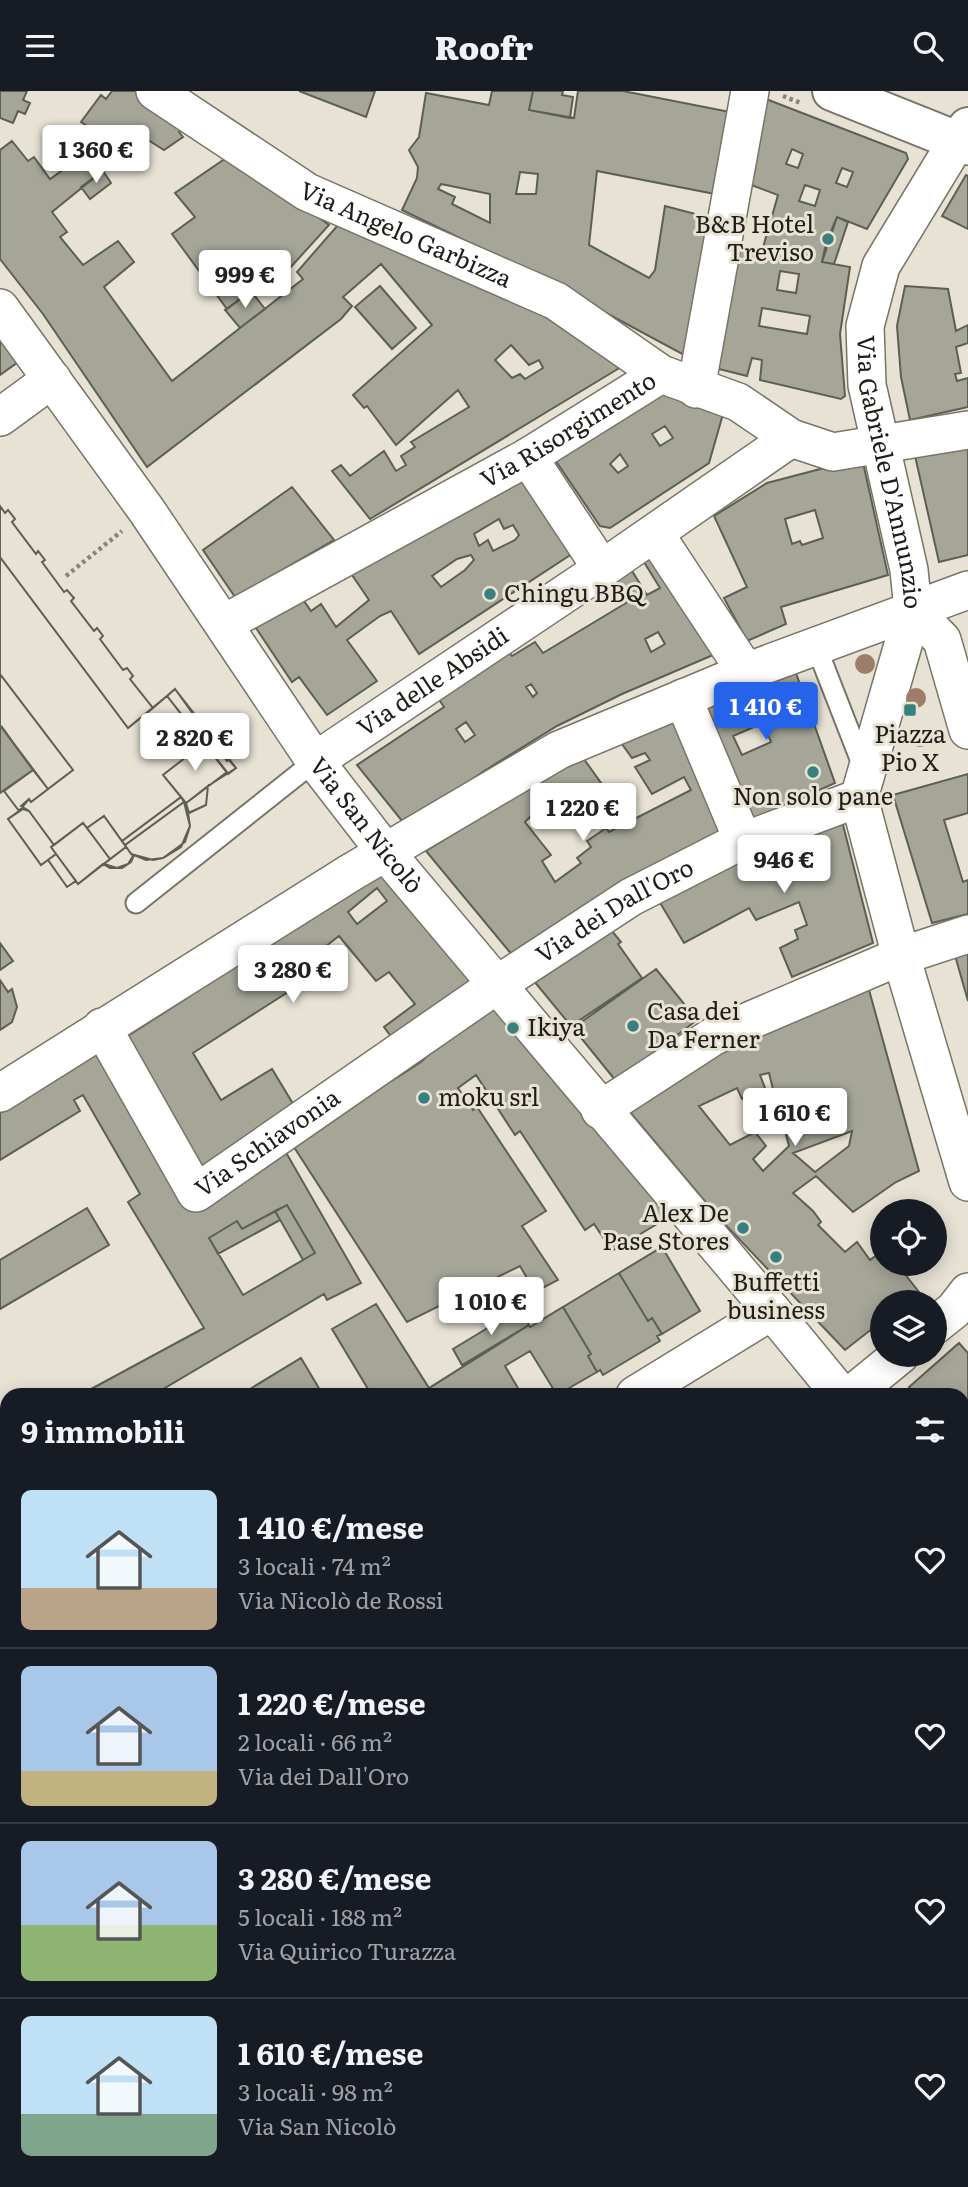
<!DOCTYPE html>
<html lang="it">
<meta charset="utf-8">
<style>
:root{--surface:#171b24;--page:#20242c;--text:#f1f3f6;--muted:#9ea1a6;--line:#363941;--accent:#2563eb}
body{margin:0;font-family:Literata,serif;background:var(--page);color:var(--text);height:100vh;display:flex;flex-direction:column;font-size:26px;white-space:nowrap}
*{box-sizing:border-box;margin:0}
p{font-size:23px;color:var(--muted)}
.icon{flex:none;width:38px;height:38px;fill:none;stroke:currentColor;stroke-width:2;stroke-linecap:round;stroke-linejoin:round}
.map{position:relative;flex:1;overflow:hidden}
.sheet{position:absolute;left:0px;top:1297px;width:970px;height:800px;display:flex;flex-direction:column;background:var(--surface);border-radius:21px 21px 0 0;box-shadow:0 4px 18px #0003}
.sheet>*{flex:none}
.fabs{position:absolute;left:870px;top:1108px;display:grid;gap:14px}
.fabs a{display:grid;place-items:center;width:77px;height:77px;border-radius:50%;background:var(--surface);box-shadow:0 4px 18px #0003;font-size:35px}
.price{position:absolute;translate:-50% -60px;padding:0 16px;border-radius:7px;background:#fff;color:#222;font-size:23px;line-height:46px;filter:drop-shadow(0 2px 4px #0008)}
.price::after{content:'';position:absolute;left:50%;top:42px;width:21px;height:16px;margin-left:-10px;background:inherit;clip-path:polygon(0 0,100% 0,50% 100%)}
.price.active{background:var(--accent);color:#fff}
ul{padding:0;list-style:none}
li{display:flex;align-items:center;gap:21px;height:175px;padding:0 21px}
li+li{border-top:2px solid var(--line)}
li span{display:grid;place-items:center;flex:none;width:196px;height:140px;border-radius:10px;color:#555}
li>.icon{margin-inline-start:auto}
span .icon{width:84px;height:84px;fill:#fffc;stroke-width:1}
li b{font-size:30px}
h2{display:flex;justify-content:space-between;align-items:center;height:84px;padding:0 21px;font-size:30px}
header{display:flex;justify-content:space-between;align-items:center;height:91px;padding:0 21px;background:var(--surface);font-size:32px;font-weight:800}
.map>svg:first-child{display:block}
</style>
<header><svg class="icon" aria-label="menu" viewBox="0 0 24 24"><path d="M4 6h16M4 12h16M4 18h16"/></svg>Roofr<svg class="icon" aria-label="search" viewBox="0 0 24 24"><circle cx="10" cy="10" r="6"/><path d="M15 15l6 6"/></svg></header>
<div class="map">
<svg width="968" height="2096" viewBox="0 0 968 2096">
<rect width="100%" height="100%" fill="#e8e2d5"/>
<path fill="#8eb366" d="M0,1761L7,1766V1935L0,1930Z
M199,2090H349L355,2096H208Z"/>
<path fill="#a5a698" stroke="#5e5f53" stroke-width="2" fill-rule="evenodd" d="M0,0H27L23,9L30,12L25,23L18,20L13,32L0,27Z
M112,0H145L192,32L179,41L183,46L164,59L145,47L138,57L134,55L123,66L102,53L105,47L81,31L101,4L106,8Z
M299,0H375L366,26Z
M492,0H533L529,19L574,27L578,0H623L730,21L715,103L597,80L589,154L649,187L655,179L665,115L703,125L702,133L710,134L686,265L530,181L402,119L417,87L418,76L409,59L419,46L426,2L489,14ZM520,81L538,83L536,103H516ZM441,93L490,103V132L452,113L455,106L438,98Z
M533,0H563L562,4L573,6L570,27L529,19Z
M766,8L906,62L908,68L867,138L837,126L826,152L822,171L850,176L840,243L845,305L841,308L760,289L762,269L752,267L747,285L715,277L735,156L762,160L778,104L746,92ZM792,58L803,63L798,77L786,73ZM842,77L853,81L847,96L836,92ZM805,94L820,99L815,115L799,110ZM780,180L799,183L796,202L777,199ZM762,217L810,225L807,243L759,235Z
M12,50L28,70L34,66L50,88L91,59L105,78L52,121L67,141L60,146L83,174L118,150L134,171L104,196L172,290L303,188L297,181L345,126L556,218L626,273L370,428L332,380L341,374L350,385L384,360L396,380L406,374L401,365L415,356L411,351L469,316L458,299L396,354L367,315L364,317L353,304L432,234L381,173L343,206L352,215L341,228L147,376L43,223L0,168V59ZM511,254L529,274L539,269L543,277L525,288L520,283L512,287L495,269Z
M232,63L329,134L289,178L279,179L227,218L172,143L195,126L175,102Z
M103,80L111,92L90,108L81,96Z
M966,84L968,85V138L942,125Z
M837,126L848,131L834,173L822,171Z
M380,195L416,237L392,258L355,216Z
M905,195L948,198L956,240L968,234V252L956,256L961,282L955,283L957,290L968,287V316L910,329L901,286L897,235Z
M251,200L265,218L240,237L225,219Z
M0,229L28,264L0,284Z
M650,296L725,316L709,372L610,437L600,435L549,360ZM665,335L673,347L660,355L652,343ZM620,363L628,375L618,382L610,373Z
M968,344V464L939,471L913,356Z
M862,367L888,484L781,516L786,533L747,550L724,507L747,496L714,425L767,392ZM815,419L823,447L802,454L800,450L792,453L785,428Z
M526,372L581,457L419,563L391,520L380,525L347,549L377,590L327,624L299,586L292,591L248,525L295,497L311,520L321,513L336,536L369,509L348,478ZM499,428L504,438L513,434L519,444L515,449L493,460L488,449L479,455L474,443ZM471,464L474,469L465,479L441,496L432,485L457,468Z
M292,396L334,449L235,506L203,459Z
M0,415L5,422L8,419L15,428L12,431L36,463L38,460L45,469L42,471L64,501L67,499L74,507L71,510L94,540L97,537L103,545L100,548L123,579L127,577L133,585L130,588L153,617L175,598L227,670L229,668L236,677L208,695L206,714L188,722L190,735L185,751L163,767L146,769L134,764L131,771L122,777H110L103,773L78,793L76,790L67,796L48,769L41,774L8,728L19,720L4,700L33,679L0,634Z
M0,415L5,422L8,419L15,428L12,431L36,463L38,460L45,469L42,471L64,501L67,499L74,507L71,510L94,540L97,537L103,545L100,548L123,579L127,577L133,585L130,588L153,617L128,637L0,466Z
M662,460L727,558L622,603L557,635L484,680L406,735L357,674L444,616L436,604L506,557L512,565L535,551L543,562L626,512L613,492L632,480L647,504L660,497L644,471ZM658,541L665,553L651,561L645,548ZM531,593L537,602L533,606L526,596ZM466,631L475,644L465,651L456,638Z
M0,466L128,637L167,605L204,652L163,684L181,706L122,750L104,725L87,737L83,732L54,754L29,720L21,715L29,708L31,711L73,679L0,583Z
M792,571L835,692L746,732L693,612ZM763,632L771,651L742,664L733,645Z
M0,583L73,679L48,698L0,634Z
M175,598L214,648L206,655L167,605Z
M681,620L734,741L518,871L426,760L581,664L604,696L562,725L557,719L537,734L530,726L525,731L551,764L542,770L555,791L581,772L577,767L591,756L587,750L606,737L609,741L691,699L684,686L652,703L635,676L650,669L645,662L632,667L617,646Z
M2,636L33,679L0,702V638Z
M212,650L236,677L228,683L206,655Z
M204,652L227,681L186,712L163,684Z
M33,679L48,698L31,711L29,708L19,720L4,700Z
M968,683V722L944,729L963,791L968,789V823L932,832L893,704Z
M208,695L206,714L189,722L186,712Z
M181,706L184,711L125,754L122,750Z
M184,711L190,735L181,756L163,767L153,769L131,763L125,754Z
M23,718L29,720L54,754L51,756L56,763L41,774L8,728Z
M840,722L873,852L792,886L780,857L798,848L795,839L807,834L799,811L756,829L749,817L684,852L656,805Z
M104,725L126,756L110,768L87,737Z
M83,732L110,768L78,793L51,756Z
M126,756L133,765L128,773L117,777L104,773Z
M56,763L76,790L67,796L48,769Z
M387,768L482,894L398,955L384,936L415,913L389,881L376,890L339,845L307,870L316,883L193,962L221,1009L272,978L301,1026L206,1082L123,948L190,905L183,895ZM377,797L387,810L357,833L348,821Z
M607,834L621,851L618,853L642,887L571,935L524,878Z
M968,849V910L952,854Z
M0,852L13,870L0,879Z
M656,878L697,929L616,990L573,937Z
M866,888L919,1080L896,1091L853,1121L816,1085L793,1102L813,1120L821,1131L818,1134L845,1161L857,1151L870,1169L882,1160V1172H896L919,1201L906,1211H882V1230L845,1259L718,1126L624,1014L681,974ZM769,982L780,1026L767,1032L774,1042L784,1036L789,1055L763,1080L753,1068L766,1055L755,1041L730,1054L699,1015L737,997L742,1008L765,997L760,984ZM852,1040L849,1055L815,1081L793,1062Z
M0,889L8,901L12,898L17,916L12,931L0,939Z
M492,904L677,1121L612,1160L594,1133L585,1139L520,1040L515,1044L476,984L458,997L473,1019L477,1016L546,1120L522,1135L558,1189L535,1201L520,1175L407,1231L292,1053L389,982L393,989L421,971Z
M94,951L189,1109L284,1058L361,1192L327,1209L324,1203L153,1304H80L204,1237L128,1111L140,1103L83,1004L74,1009L80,1020L0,1069V1007ZM287,1114L315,1162L243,1204L209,1147L237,1130L242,1138Z
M287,1114L315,1162L303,1169L275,1120Z
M87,1117L109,1154L0,1218V1169Z
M275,1120L280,1129L218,1163L209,1147L237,1130L242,1138Z
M662,1156L700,1220L662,1243L652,1227L648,1230L619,1182Z
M619,1182L648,1230L652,1227L662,1243L657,1245L660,1250L603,1284L600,1279L597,1281L588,1265L591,1263L563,1216Z
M376,1213L429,1297L529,1234L530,1236L563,1216L591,1263L588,1265L597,1281L557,1304L530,1260L505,1275L522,1304L371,1303L332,1238Z
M519,1218L529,1234L462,1274L453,1258Z
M959,1252L968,1262V1363L962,1357V1304H916L909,1296Z
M301,1267L323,1304H240Z
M7,1342V1397L0,1401V1346Z
M7,1403V1442L0,1437V1406Z
M968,1578V1603L962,1596V1582Z
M962,1596L968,1603V1667L962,1671V1629L967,1625L962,1620Z
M968,1724V1749L962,1741V1727Z
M962,1771L967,1779L962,1793Z
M962,1835L968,1843V1913L962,1916Z
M968,1946V1979L962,1970V1949Z
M0,2054L7,2060V2090H39L46,2096H0Z
M962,2088L968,2096H859L853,2090Z
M378,2090H447L441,2096H372Z
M573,2090H640L641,2096H573Z"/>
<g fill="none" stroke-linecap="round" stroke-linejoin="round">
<defs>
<path id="service" d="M816,555L864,678
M136,812L315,670"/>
<g id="minor">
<path id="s1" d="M155,0L307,101L556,210L661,283L738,311L791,347L833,361L968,339"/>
<path id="s2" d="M968,55L957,50L881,175L865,235L867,294L909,479L913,519L859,707L901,865L968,1091"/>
<path id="s3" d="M0,217L147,420L315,670L387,763L772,1220"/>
<path d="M696,298L750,0"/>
<path d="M0,326L52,288"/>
<path d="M528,366L602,478"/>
<path d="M655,443L746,581"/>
<path d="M913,519L942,549L968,639"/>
<path id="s4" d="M225,532L528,366L661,283"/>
<path d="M683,607L743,750"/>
<path id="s5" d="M315,670L602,478L791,347"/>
<path id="s6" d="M102,936L196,1102L495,895L631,806L731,755L859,707"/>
<path d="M0,1002L350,782L559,659L746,581L968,499"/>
<path d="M600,1019L714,945L901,865L968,843"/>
<path d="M934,1235L954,1219L968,1201"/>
<path d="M635,1304L772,1220L841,1304"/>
<path d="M851,1304L900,1264"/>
<path d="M962,1439L968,1444"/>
<path d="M0,1827L7,1818"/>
<path d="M0,1983L7,1989"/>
<path d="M962,2039L968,2047"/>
<path d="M132,2090L140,2096"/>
<path d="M680,2090L687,2096"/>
<path d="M717,2096L726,2090"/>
</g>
<path id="tertiary" d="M832,0L957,50L968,36"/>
</defs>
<use href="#service" stroke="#797468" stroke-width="23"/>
<use href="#minor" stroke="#797468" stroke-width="40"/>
<use href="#tertiary" stroke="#797468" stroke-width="42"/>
<path stroke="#88847b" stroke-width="4.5" stroke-dasharray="3.5 3.5" stroke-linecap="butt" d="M783,5L801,12
M66,485L122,440
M824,2090L830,2096"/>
<use href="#service" stroke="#fff" stroke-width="19"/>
<use href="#minor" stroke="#fff" stroke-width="37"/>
<use href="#tertiary" stroke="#fff" stroke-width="38"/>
</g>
<g fill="#9e7e69">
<circle cx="865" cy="573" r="10"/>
<circle cx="916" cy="607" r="10"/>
<circle cx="920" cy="646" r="10"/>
</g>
<g fill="#37807e" stroke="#e8e2d5" stroke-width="2.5">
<circle cx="828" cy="148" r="7"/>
<circle cx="490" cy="503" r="7"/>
<rect x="903" y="612" width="14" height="14" rx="3.5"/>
<circle cx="813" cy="681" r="7"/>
<circle cx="633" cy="935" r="7"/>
<circle cx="513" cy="937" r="7"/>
<circle cx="424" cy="1007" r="7"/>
<circle cx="743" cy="1137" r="7"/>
<circle cx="776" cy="1166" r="7"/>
</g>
<g text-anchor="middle" stroke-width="6" stroke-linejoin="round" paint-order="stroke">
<g font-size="24" fill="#1f1d18" stroke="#e8e2d5" text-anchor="start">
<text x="814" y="142" text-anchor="end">B&amp;B Hotel<tspan x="814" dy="28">Treviso</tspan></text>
<text x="504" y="511">Chingu BBQ</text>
<text x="910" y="652" text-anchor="middle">Piazza<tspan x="910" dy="28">Pio X</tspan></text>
<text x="813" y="714" text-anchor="middle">Non solo pane</text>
<text x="647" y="929">Casa dei<tspan x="647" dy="28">Da Ferner</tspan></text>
<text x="527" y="945">Ikiya</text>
<text x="438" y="1015">moku srl</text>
<text x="729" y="1131" text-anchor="end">Alex De<tspan x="729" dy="28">Pase Stores</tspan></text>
<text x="776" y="1200" text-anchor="middle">Buffetti<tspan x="776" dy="28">business</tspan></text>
</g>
<g font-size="24" fill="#1f1d18" stroke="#e8e2d5">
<text dy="8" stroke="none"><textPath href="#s1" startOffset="290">Via Angelo Garbizza</textPath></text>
<text dy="8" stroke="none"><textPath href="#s4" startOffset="394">Via Risorgimento</textPath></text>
<text dy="8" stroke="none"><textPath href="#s2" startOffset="369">Via Gabriele D'Annunzio</textPath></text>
<text dy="8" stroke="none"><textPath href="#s5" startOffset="142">Via delle Absidi</textPath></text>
<text dy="8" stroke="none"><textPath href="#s3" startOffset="634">Via San Nicolò</textPath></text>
<text dy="8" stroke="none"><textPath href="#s6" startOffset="696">Via dei Dall'Oro</textPath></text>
<text dy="8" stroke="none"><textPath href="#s6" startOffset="278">Via Schiavonia</textPath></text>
</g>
</g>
</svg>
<div class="fabs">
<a><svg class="icon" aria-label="locate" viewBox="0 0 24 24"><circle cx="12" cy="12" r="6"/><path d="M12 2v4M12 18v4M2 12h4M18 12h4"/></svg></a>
<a><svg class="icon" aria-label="layers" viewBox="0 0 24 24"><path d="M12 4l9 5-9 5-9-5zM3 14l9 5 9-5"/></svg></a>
</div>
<b class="price" style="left:96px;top:94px">1 360 €</b>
<b class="price" style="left:245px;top:219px">999 €</b>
<b class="price active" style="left:766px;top:651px">1 410 €</b>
<b class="price" style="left:195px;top:682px">2 820 €</b>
<b class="price" style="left:583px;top:752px">1 220 €</b>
<b class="price" style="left:784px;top:804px">946 €</b>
<b class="price" style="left:293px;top:914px">3 280 €</b>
<b class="price" style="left:795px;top:1057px">1 610 €</b>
<b class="price" style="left:491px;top:1246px">1 010 €</b>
<section class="sheet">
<h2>9 immobili<svg class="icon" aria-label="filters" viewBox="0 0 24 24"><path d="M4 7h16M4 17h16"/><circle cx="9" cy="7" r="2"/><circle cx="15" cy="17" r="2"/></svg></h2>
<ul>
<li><span style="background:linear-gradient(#bfe0f5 70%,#b9a48a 0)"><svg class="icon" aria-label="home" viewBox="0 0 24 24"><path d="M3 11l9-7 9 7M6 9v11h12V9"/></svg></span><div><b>1 410 €/mese</b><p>3 locali · 74 m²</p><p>Via Nicolò de Rossi</p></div><svg class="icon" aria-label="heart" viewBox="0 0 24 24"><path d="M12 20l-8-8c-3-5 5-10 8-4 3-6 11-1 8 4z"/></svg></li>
<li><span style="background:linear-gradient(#a9c7e8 75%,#c2b280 0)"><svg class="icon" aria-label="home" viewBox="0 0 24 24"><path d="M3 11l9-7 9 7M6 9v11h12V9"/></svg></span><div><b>1 220 €/mese</b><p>2 locali · 66 m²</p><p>Via dei Dall'Oro</p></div><svg class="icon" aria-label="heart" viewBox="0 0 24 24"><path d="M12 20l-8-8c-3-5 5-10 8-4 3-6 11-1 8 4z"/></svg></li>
<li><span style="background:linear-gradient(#a9c7e8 60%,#8fb573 0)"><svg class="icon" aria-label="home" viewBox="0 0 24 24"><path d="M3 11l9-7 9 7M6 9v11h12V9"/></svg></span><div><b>3 280 €/mese</b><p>5 locali · 188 m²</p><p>Via Quirico Turazza</p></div><svg class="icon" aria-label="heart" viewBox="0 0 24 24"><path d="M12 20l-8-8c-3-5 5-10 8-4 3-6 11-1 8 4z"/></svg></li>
<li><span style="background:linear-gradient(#bfe0f5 70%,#7fa58c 0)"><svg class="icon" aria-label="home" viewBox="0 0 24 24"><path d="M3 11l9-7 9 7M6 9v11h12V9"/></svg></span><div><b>1 610 €/mese</b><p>3 locali · 98 m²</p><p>Via San Nicolò</p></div><svg class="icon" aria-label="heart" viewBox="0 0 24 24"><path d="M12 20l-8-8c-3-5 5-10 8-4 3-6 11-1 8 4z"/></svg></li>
</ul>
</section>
</div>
